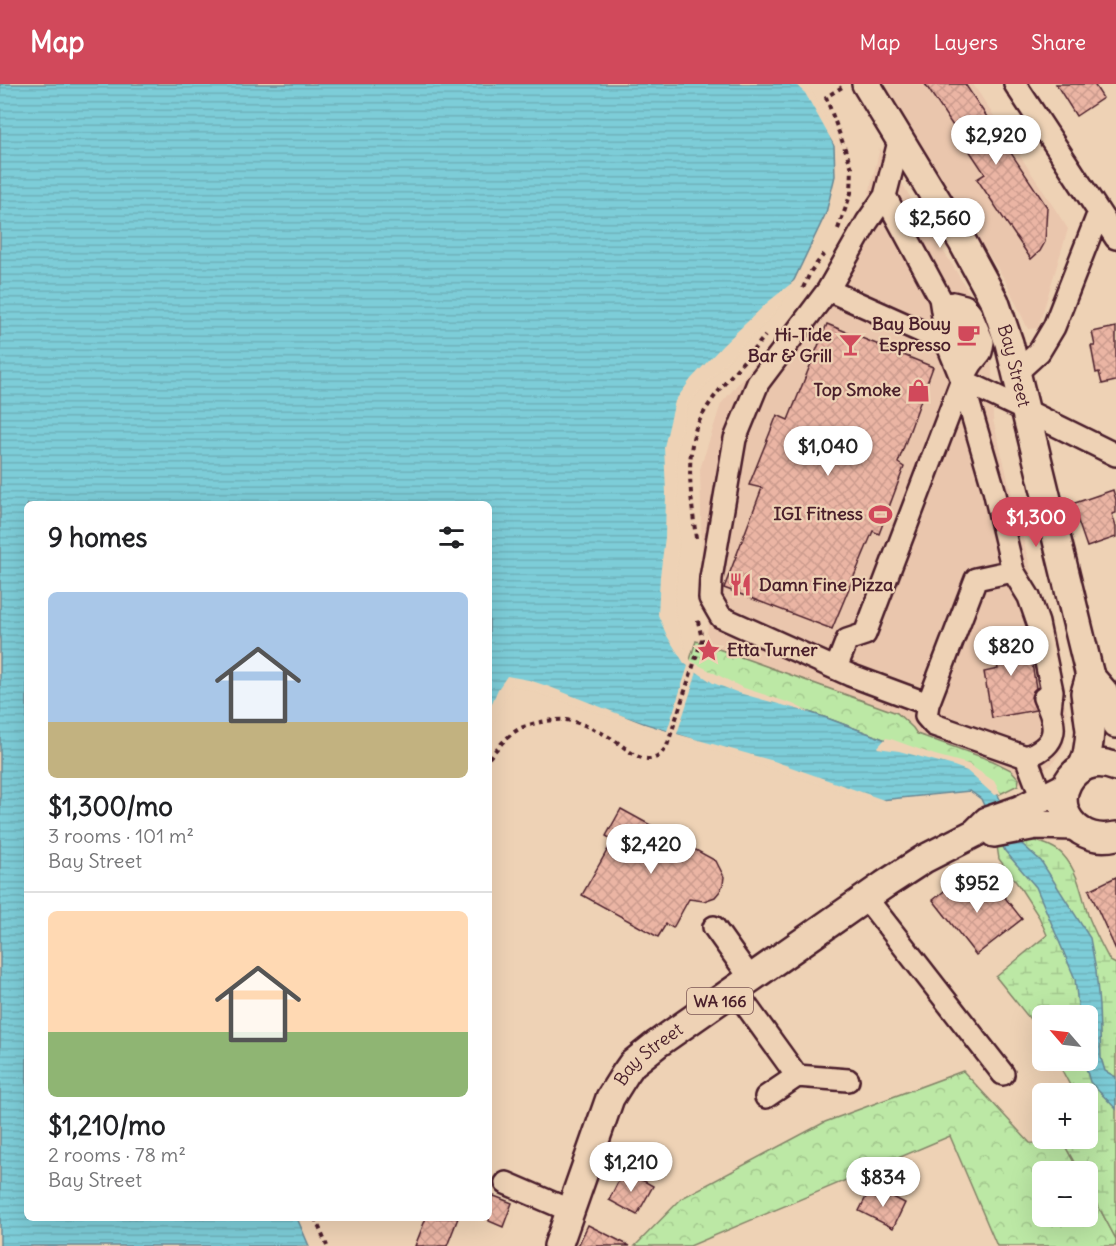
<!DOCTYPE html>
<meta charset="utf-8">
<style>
:root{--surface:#fff;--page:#f6f6f6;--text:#202124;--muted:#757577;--line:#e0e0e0;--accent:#d1495b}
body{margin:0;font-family:Delius,sans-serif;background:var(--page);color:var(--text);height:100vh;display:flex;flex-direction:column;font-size:22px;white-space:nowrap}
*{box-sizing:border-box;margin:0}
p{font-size:20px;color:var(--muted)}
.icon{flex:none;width:33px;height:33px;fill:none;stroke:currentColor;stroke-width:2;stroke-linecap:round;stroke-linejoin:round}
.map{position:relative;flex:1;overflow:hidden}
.drawer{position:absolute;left:24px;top:417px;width:468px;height:720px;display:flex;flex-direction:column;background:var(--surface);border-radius:9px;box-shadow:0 6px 24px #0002}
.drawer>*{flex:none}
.needle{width:39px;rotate:298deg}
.tools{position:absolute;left:1032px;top:921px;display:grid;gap:12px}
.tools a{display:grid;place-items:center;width:66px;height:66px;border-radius:9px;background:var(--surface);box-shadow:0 6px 24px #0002;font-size:30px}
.price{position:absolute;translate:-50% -51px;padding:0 14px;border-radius:21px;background:#fff;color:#222;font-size:20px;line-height:39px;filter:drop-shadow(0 2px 3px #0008)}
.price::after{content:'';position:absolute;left:50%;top:36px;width:18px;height:14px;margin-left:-9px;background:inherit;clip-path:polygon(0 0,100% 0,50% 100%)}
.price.on{background:var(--accent);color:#fff}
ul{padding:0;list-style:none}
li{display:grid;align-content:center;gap:12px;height:318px;padding:0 24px}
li+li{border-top:2px solid var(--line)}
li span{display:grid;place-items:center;height:186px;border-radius:9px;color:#555}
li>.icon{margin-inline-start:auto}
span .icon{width:108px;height:108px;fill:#fffc;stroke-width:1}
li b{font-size:26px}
h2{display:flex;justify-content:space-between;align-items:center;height:72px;padding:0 24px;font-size:26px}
header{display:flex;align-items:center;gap:36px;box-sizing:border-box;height:84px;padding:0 30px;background:var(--accent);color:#fff}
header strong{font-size:28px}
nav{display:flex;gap:33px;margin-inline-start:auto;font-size:21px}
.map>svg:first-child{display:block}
</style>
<header>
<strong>Map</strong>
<nav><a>Map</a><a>Layers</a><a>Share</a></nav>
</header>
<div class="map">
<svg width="1116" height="1162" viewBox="0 0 1116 1162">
<defs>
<pattern id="forest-crowns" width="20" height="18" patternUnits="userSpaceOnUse" patternTransform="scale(1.5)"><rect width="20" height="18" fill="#bce8a5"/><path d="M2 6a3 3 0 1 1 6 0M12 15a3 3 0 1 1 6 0" fill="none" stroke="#a3c78e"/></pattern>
<pattern id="wetland-marsh" width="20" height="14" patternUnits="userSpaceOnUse" patternTransform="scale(1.5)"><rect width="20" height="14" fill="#bce8a5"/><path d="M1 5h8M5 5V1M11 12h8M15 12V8" fill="none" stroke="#a3c78e"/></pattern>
<pattern id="water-rules" width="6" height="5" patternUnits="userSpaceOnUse" patternTransform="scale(1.5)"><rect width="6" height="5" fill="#7dcdd8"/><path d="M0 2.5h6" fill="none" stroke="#6eb0ba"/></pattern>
<pattern id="building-cross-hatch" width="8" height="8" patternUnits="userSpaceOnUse" patternTransform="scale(1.5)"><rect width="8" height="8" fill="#ebb5a4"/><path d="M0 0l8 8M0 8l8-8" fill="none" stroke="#cb9b8d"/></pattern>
</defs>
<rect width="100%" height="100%" fill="#eed2b5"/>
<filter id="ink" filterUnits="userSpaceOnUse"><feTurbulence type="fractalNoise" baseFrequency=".0167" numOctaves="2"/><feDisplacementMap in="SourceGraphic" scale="12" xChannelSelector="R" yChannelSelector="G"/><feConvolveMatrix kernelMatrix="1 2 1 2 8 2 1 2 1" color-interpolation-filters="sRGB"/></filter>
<g filter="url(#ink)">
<path fill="#eac6ad" d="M878,0H973L1068,145L1038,244L1028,245L1005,196Z
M880,64L991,244L993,336L1067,629L1064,663L1051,681L1018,701L1019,695L993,677L917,650L913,644L897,629L705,561L709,537L703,518L700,385L721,320L806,219L868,114Z"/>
<path fill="url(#forest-crowns)" stroke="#838468" stroke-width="1.5" d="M696,557L897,629L913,644L917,650L993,677L1011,686L1019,695L1018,701L998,711L992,699L934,674L827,634L740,606L689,579Z
M963,987L1030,1059L1064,1060L1079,1087L1042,1088V1132H1088V1103L1116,1155V1162H997L950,1052L690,1162H635L682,1114L825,1038Z"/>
<path fill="url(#wetland-marsh)" stroke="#838468" stroke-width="1.5" d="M1026,754C1038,758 1054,761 1063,771C1078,787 1082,811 1088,831C1094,847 1102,862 1110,877L1116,880V1155L1088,1103V1088L1079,1087L1064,1060V1055L1088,1054V1010L1071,1009L1072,1005L1057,977L1088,976V932H1042V950L996,893L1047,851L1039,833L1019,802L999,775L997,762Z"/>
<path fill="url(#water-rules)" stroke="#698793" stroke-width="1.5" d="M0,0H804L827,44L834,62L835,92L826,129L794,196L773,226L684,319L673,368L671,529L689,579L740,606L827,634L934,674L966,683L992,699L1022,760L1041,777L1090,854L1096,886L1099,922L1101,974L1105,987L1116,993V1025L1090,998L1084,977L1088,976V932L1079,931L1075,895L1036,803L1005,767L981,715L970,707L880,716L510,596L489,641V420H27V1134H297L309,1162H0Z"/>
<path fill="#eed2b5" d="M795,0H807L830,43L837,61V66L805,9Z
M798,194L773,231L741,262L687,321L676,369L679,451L674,528L685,564L691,577L741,603L793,620L811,629L739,609L713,599L697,588L677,650L774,677L884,716L886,719H879L511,600L492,642L489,644V626L498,605L507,592L529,596L550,603L644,640L667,647L688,582L684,579L667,552L658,531L660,492L665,453L666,409L664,363L675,317L691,295L723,261L768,218Z
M886,654L891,655L935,671L968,680L994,697L1001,710L994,711L967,687L954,682L899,667L877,664Z"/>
<path fill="url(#building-cross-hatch)" stroke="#4a1f2b" stroke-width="1.5" d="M925,0H965L1047,123L1045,158L1040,167L1031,175L977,95L985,90Z
M1056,0H1094L1103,14L1076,32Z
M827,240L933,283L898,379L904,383L879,450L873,447L832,545L724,504L762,404L749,401L777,331L788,336Z
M1116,243V297L1102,300L1099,288L1096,289L1091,262H1095L1092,248Z
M1113,406L1116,416V429L1112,430L1116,443V453L1087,463L1072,420Z
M1027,549L1036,604L1033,607L1031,613L1036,626L992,634L984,588L998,585L993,555Z
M621,725L716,777L724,793L723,800L720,807L715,813L704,817L689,815L673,844L666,840L658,853L582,811L613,756L606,752Z
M965,790L986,816L999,806L1022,835L976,871L933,816Z
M1116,793V866L1089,806Z
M624,1086L653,1102L637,1131L609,1116Z
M877,1105L905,1119L893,1144L859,1127L868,1109L873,1112Z
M489,1110L512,1119L503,1143L489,1137Z
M426,1134H458L447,1162H415Z
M588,1141L630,1162H578Z"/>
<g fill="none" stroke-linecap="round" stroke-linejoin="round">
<defs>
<path id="minor" d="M1015,0L1116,154
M885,112L867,138L828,206L758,299L735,355L711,494L710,514L721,533L850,591L928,620L976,495L1013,487L1029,513L1038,539L1052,607L1050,625
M828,206L947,259L940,214L885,112L900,54
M953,219L965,222L971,230L983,258L981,268L972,279L962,296L994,406L1013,487
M953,219L972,279
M947,259L962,296L1025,326L1116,371
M1016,289L1039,268L1054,243L1099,128
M836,584L847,556L865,550L962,296
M928,620L926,632L934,641L1026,673C1059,661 1058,642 1044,614
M1026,673L1042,715
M866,814L1003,990
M714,843L751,895
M735,906L797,992L848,996
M766,1013L797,992
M506,1099L571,1127"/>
<g id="major">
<path id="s1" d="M866,0L963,159L995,218L1009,259L1090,592L1103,607L1116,640"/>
<path d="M1116,683C1073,665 1042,720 1081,747C1092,754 1103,755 1116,752"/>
<path d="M1082,684L1087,671L1089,658L1090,646L1085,609L1090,592"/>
<path d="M994,749L1036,741L1074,742"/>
<path id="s2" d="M558,1162L610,1014L625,990L632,980L657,960L884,801L924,775L975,749L987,737L1019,726L1065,703"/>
</g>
</defs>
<use href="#minor" stroke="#4a1f2b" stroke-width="26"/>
<use href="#major" stroke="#4a1f2b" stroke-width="32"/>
<path stroke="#4a1f2b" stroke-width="4" stroke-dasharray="4.5 4.5" stroke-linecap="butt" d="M838,145L851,109L852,84L826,13L844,2
M803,204L811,187L824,170
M696,454C692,422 685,376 696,344C708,314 744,278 765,252
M489,674C498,663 507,652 519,645C530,639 553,635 565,636C581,638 604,649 617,658C627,665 636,675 649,675C659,675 662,668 667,662L702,555L697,533
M315,1134L327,1162"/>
<use href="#minor" stroke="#eed2b5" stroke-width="21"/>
<use href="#major" stroke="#eed2b5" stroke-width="27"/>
</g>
</g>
<defs>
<symbol id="cafe-bare" viewBox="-9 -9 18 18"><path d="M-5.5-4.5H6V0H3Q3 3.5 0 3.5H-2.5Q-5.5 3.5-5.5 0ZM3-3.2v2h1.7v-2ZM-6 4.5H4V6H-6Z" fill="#d1495b" stroke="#eed2b5" stroke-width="2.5" paint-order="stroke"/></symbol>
<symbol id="bar-bare" viewBox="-9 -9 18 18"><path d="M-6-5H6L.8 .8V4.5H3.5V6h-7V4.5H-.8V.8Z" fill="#d1495b" stroke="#eed2b5" stroke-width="2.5" paint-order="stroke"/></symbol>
<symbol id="shop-bare" viewBox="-9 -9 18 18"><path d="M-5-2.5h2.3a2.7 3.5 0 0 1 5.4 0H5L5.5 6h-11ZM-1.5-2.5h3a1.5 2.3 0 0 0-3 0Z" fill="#d1495b" stroke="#eed2b5" stroke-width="2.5" paint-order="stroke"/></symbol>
<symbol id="stadium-bare" viewBox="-9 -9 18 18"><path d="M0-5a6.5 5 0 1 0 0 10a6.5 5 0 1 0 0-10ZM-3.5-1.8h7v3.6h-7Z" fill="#d1495b" stroke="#eed2b5" stroke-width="2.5" paint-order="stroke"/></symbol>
<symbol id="restaurant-bare" viewBox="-9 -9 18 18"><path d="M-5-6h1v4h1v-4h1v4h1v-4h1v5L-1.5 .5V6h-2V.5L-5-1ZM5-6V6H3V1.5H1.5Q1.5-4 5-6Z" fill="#d1495b" stroke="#eed2b5" stroke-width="2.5" paint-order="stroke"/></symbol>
<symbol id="sight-bare" viewBox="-9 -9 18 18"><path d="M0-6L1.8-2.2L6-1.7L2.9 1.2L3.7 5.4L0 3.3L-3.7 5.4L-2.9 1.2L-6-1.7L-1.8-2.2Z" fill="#d1495b" stroke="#eed2b5" stroke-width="2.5" paint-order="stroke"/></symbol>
</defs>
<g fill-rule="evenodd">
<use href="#cafe-bare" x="952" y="234" width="33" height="33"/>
<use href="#bar-bare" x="834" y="244" width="33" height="33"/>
<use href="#shop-bare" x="902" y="290" width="33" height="33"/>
<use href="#stadium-bare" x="864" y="414" width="33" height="33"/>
<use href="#restaurant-bare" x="724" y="484" width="33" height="33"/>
<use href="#sight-bare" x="692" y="550" width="33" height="33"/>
</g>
<g text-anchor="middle" stroke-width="4.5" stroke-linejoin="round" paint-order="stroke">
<rect fill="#eed2b5" stroke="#7b5554" stroke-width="1.5" x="687" y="904" width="66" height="26" rx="4.5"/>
<g font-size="16" font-weight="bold" fill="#4a1f2b">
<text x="720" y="923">WA 166</text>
</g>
<g font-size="18" font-weight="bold" fill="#4a1f2b" stroke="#eed2b5" text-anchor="end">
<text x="951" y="246">Bay Bouy<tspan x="951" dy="21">Espresso</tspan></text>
<text x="832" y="257">Hi-Tide<tspan x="832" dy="21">Bar &amp; Grill</tspan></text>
<text x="901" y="312">Top Smoke</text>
<text x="863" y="436">IGI Fitness</text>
<text x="759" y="507" text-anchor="start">Damn Fine Pizza</text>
<text x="727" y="572" text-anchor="start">Etta Turner</text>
</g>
<g font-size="18" fill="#4a1f2b" stroke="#eed2b5">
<text dy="6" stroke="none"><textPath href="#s1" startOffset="320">Bay Street</textPath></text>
<text dy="6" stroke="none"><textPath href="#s2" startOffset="216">Bay Street</textPath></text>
</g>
</g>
</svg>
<div class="tools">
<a><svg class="needle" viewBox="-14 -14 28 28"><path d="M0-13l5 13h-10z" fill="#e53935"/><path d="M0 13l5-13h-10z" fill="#757577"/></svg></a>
<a>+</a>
<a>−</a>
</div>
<b class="price" style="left:996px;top:82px">$2,920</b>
<b class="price" style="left:940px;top:165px">$2,560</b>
<b class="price" style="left:828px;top:393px">$1,040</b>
<b class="price on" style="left:1036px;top:464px">$1,300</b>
<b class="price" style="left:1011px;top:593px">$820</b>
<b class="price" style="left:651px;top:791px">$2,420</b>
<b class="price" style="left:977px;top:830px">$952</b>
<b class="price" style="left:631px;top:1109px">$1,210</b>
<b class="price" style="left:883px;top:1124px">$834</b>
<section class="drawer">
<h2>9 homes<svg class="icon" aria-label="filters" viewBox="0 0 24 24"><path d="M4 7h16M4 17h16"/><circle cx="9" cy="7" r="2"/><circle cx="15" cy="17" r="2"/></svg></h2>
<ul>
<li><span style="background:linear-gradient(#a9c7e8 70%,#c2b280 0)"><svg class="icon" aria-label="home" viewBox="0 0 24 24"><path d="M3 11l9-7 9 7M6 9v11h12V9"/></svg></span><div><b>$1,300/mo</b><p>3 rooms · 101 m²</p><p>Bay Street</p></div></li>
<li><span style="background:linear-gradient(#ffd9b3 65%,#8fb573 0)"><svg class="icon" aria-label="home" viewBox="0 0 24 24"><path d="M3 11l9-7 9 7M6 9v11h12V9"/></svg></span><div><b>$1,210/mo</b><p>2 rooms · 78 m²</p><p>Bay Street</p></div></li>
</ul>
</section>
</div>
